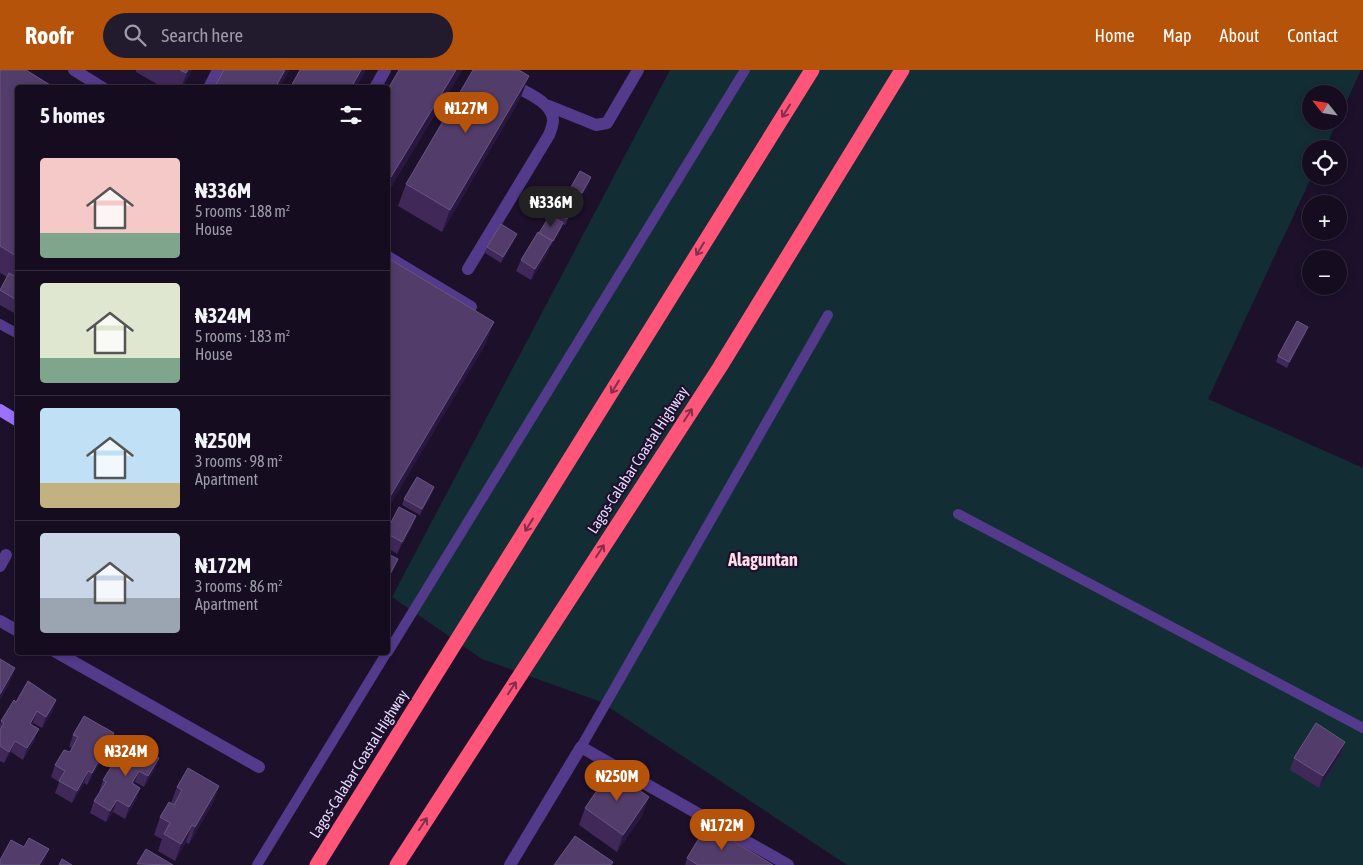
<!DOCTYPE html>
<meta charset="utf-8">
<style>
:root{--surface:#150c20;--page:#221a2d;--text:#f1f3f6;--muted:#9d9ba5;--line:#342c3e;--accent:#b45309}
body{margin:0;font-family:"Asap Condensed",sans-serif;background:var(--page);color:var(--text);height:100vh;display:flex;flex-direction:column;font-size:19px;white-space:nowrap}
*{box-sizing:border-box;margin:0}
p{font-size:16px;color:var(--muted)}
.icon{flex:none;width:28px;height:28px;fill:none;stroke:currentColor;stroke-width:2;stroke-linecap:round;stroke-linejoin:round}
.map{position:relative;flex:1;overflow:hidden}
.panel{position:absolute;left:15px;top:15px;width:375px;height:570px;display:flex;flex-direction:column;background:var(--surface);border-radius:5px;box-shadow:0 2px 8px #0003,0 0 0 1px var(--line)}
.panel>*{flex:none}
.needle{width:32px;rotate:300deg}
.fabs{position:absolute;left:1302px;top:15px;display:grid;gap:10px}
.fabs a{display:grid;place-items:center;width:45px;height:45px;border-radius:50%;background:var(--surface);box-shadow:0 2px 8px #0003,0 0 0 1px var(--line);font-size:25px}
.price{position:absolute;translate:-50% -42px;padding:0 11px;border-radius:18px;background:var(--accent);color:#fff;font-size:16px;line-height:32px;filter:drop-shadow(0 1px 2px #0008)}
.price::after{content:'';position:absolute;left:50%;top:30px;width:15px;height:11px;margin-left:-8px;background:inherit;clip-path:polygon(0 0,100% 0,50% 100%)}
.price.selected{background:#222;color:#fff}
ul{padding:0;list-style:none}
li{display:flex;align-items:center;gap:15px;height:125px;padding:0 25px}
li+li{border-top:1px solid var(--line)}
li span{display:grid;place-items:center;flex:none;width:140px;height:100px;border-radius:5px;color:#555}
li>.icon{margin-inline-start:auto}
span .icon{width:60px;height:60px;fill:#fffc;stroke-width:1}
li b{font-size:21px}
h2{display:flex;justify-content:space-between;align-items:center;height:60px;padding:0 25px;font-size:21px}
header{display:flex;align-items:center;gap:30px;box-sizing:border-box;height:70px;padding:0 25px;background:var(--accent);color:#fff}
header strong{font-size:24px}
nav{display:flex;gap:28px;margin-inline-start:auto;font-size:18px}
.search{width:350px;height:45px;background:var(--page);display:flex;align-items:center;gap:12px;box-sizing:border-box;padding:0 18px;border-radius:28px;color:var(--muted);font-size:19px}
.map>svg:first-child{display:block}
</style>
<header>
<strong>Roofr</strong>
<div class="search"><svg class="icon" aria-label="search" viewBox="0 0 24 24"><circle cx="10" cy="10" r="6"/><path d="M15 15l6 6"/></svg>Search here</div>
<nav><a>Home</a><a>Map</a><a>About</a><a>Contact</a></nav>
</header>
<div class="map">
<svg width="1363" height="795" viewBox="0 0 1363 795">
<rect width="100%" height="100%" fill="#1c102b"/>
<path fill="#132d35" d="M670,0H1361L1339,48V24H1311V51H1337L1325,79H1311L1312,106L1208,329L1363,398V795H847L601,632L482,589L392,527Z"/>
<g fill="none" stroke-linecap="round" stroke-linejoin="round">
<path stroke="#533a8b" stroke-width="10" d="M0,254L18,264
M958,444L1363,658
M388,582L745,0
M581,677L828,245
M257,795L387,582"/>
<path stroke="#533a8b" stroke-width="12" d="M74,0L103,18
M209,18L218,0
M375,18L385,0
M549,36L596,55L607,53L638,0
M388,187L471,237
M468,199L549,65C551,60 553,55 553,50C553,32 523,21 509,13
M0,496L6,485
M0,551L18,561
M56,582L259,697
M510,795L581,677L788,795"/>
<path stroke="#9b71ff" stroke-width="12" d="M0,340L18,351"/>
<path stroke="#ff5578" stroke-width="15" d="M317,795L812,0
M397,795L720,297L902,0"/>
</g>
<path fill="#402959" d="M0,0L18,18V245L0,235V220L7,207L0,203Z
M136,0H192L182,18H164L136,2Z
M399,0H462L388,122V19Z
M521,27L442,162L398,136L406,114Z
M591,107L589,113L580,129L569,123L571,117Z
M576,132L574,138L565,155L563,154L561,159L550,177L548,183L531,210L516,201L521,190L552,146L553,142Z
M514,170L501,193L485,183L487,177Z
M1306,263L1287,298L1276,292L1278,286Z
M434,417L432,423L420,445L402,435L404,429Z
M416,446L411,458L397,484L388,478V458Z
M56,630L52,642L42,658L33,653L32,655L34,671L23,690L11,682L4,693L0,691V655L1,651L16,632Z
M114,663L110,675L87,715L84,713L72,733L55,723L59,712L51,707L55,695L70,682L72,678L69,677L73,665Z
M1345,672L1341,684L1319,718L1290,700L1294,688Z
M118,691L155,699L144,717L135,712L134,714L140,718L136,730L125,749L113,742L106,752L90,743L94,731L100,722H99L103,710Z
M219,716L213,733L189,774L186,772L175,791L158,781L162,769L154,765L160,747L171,733L177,717Z
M585,738L643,744L617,782L579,755Z
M687,788L773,795H685Z"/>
<path fill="#2a173f" d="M188,0H192L182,18H181Z
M285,0H290L279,18H275Z
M361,0H366L356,18H351Z
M456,0H462L388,122V117L391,107Z
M529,6L521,27L442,162L450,140Z
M591,107L589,113L580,129L582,123Z
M576,132L574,138L565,155L567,149Z
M563,153L561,159L550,177L553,171Z
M517,164L514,170L501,193L503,187Z
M552,171L548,183L531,210L535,199Z
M494,252L486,274L388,439V430Z
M1308,257L1306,263L1287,298L1289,292Z
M434,417L432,423L420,445L422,439Z
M416,446L411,458L397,484L402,472Z
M398,489L396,495L388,510L389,506Z
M15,598L9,615L0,630V624Z
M56,630L52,642L42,658L46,647Z
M37,641L33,653L26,666L30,654Z
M39,659L34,671L23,690L27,678Z
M114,663L110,675L87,715L92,703Z
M15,671L11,682L4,693L9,682Z
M1345,672L1341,684L1319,718L1323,706Z
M159,688L155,699L144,717L148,706Z
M88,701L84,713L72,733L77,721Z
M139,701L135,712L127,725L132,713Z
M219,716L213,733L189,774L195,757Z
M140,718L136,730L125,749L129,737Z
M649,727L643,744L617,782L623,765Z
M117,730L113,742L106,752L110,741Z
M192,755L186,772L175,791L181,774Z
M49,779L43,795H39Z"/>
<path fill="#523c6a" stroke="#695582" d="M0,0H26L55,18H18V187L0,176Z
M180,0H188L186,3Z
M224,0H285L275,18H217L215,16Z
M300,0H361L351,18H290Z
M399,0H456L391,107L388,105V19Z
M473,0H519L529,6L450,140L406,114Z
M580,101L591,107L582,123L571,117Z
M563,125L576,132L567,149L553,142Z
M550,145L563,153L553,171L539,163Z
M501,154L517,164L503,187L487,177Z
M538,162L552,171L535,199L521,190Z
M388,188L494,252L388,430Z
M9,203L18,208V231L0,220Z
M1297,251L1308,257L1289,292L1278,286Z
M417,407L434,417L422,439L404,429Z
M399,437L416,446L402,472L388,464V458Z
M390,485L398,489L389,506L388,505V490Z
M0,589L15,598L0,624Z
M28,611L56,630L46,647L37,641L30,654L39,659L27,678L15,671L9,682L0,676V660L4,653L1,651L14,630L16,632Z
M84,646L114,663L92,703L88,701L77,721L59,711L65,701L55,695L64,680L70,682L78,667L73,665Z
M1316,653L1345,672L1323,706L1294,688Z
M130,671L159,688L148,706L139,701L132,713L140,718L129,737L117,730L110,741L94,731L106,712L103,710L116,689L118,691Z
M188,698L219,716L195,757L192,755L181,774L164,764L170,753L160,747L169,732L174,735L182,720L177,717Z
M611,700L649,727L623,765L585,738Z
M707,755L773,795H698L687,788Z
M575,766L613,792L611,795H554Z
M29,768L49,779L39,795H0V790L11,770L24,777Z
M146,779L173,795L137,794Z
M62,789L72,795H59Z"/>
<defs><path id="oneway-shaft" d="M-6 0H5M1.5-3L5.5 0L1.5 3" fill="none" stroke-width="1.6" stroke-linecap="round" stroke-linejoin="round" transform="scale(1.25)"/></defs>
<g stroke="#822f4e">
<use href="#oneway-shaft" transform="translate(786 41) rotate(122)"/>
<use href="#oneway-shaft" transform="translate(700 179) rotate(122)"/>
<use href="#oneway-shaft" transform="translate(615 317) rotate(122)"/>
<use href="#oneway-shaft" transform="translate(688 345) rotate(-57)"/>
<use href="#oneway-shaft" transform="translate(529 455) rotate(122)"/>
<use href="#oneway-shaft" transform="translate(600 481) rotate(-57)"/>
<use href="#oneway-shaft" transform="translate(512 618) rotate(-57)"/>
<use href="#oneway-shaft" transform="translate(423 754) rotate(-57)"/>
</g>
<g text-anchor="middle" stroke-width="4.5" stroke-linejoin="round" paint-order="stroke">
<g font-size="15" fill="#e8daff" stroke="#1c102b">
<text transform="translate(638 390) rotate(-57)" y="5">Lagos-Calabar Coastal Highway</text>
<text transform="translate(359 694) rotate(-58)" y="5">Lagos-Calabar Coastal Highway</text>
</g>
<g font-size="18" font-weight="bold" fill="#ffdce9" stroke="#1c102b">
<text x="763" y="496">Alaguntan</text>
</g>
</g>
</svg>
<div class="fabs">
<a><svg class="needle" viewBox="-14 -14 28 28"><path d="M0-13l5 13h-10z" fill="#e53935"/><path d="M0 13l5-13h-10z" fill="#9d9ba5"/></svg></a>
<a><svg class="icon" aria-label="locate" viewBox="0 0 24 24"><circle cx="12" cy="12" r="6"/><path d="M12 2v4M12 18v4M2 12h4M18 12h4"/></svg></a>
<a>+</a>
<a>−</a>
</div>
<b class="price" style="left:466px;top:64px">₦127M</b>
<b class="price selected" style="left:551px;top:158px">₦336M</b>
<b class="price" style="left:126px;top:707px">₦324M</b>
<b class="price" style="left:617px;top:732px">₦250M</b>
<b class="price" style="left:722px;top:781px">₦172M</b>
<section class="panel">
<h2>5 homes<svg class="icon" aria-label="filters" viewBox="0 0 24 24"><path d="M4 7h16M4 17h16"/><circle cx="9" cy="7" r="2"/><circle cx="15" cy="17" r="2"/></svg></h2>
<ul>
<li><span style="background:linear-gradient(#f6c9c9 75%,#7fa58c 0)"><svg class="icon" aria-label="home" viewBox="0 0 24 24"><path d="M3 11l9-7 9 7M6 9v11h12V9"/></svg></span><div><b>₦336M</b><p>5 rooms · 188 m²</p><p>House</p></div></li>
<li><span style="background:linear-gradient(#dfe7d0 75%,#7fa58c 0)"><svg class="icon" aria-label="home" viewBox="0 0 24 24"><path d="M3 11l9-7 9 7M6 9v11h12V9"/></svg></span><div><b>₦324M</b><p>5 rooms · 183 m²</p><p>House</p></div></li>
<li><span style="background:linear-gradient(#bfe0f5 75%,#c2b280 0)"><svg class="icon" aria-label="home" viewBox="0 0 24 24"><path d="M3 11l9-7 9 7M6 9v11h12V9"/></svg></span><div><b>₦250M</b><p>3 rooms · 98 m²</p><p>Apartment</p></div></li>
<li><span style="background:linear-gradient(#c9d6e8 65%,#9aa5b1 0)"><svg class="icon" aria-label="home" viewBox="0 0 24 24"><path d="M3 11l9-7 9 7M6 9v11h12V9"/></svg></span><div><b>₦172M</b><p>3 rooms · 86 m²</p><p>Apartment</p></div></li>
</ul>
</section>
</div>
